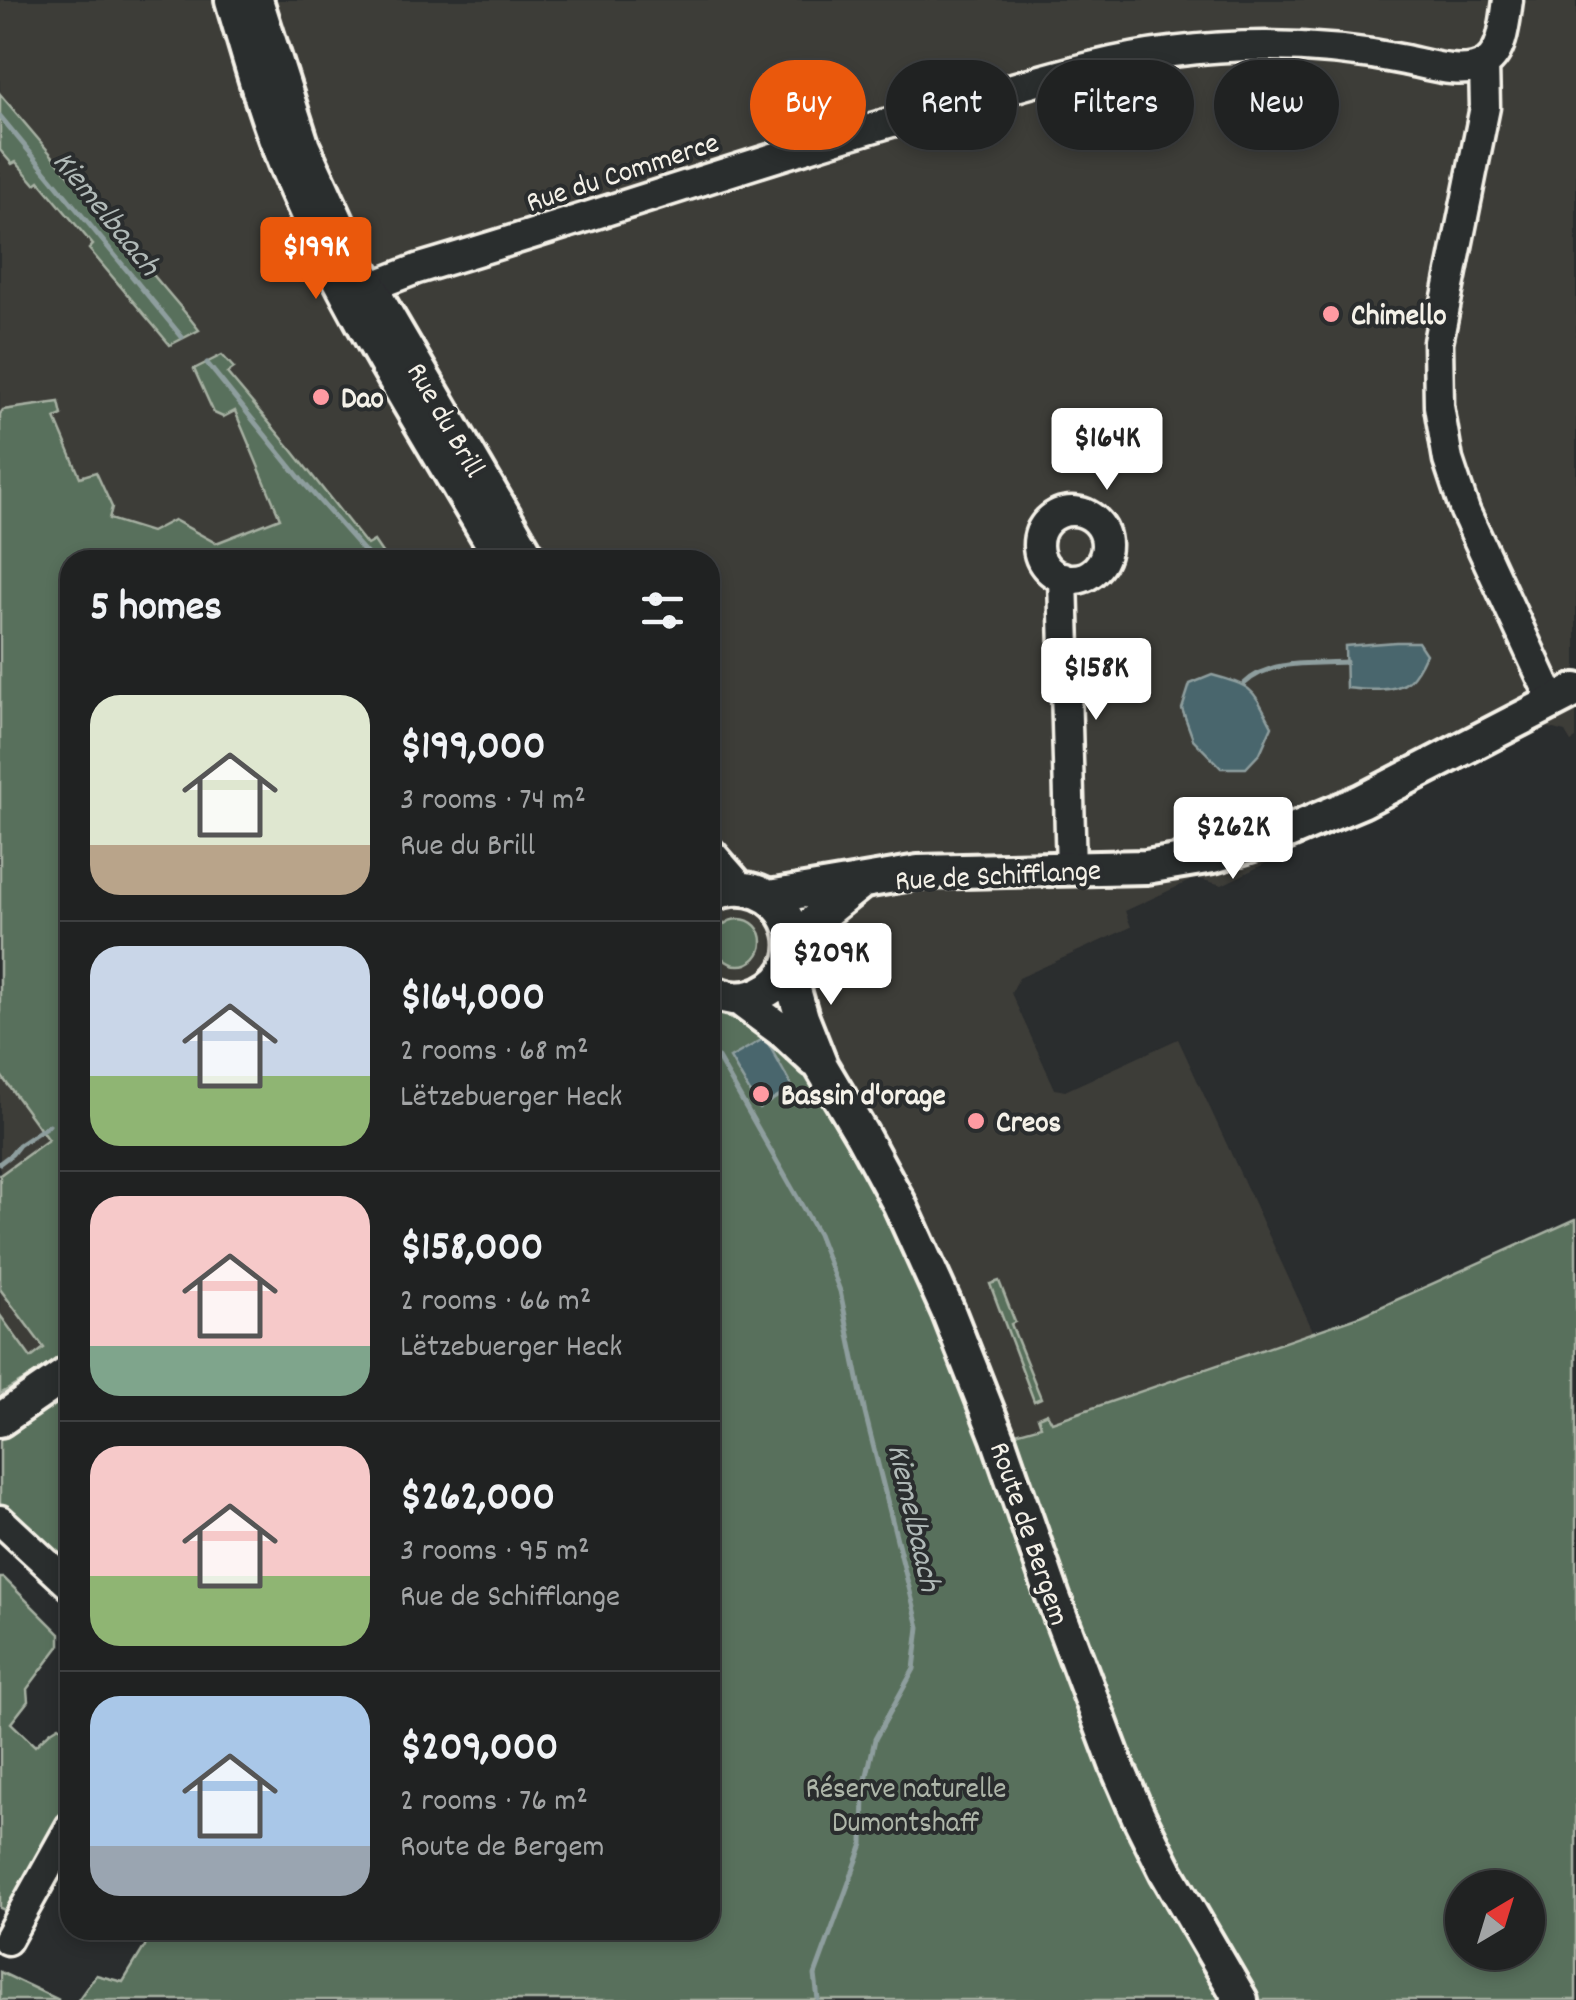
<!DOCTYPE html>
<meta charset="utf-8">
<style>
:root{--surface:#202222;--page:#2d2f2f;--text:#f1f3f6;--muted:#a2a4a5;--line:#3d3f40;--accent:#ea580c}
body{margin:0;font-family:Dekko,sans-serif;background:var(--page);color:var(--text);height:100vh;display:flex;flex-direction:column;font-size:38px;white-space:nowrap}
*{box-sizing:border-box;margin:0}
p{font-size:32px;color:var(--muted)}
.icon{flex:none;width:55px;height:55px;fill:none;stroke:currentColor;stroke-width:2;stroke-linecap:round;stroke-linejoin:round}
.map{position:relative;flex:1;overflow:hidden}
.drawer{position:absolute;left:60px;top:550px;width:660px;height:1390px;display:flex;flex-direction:column;background:var(--surface);border-radius:30px;box-shadow:0 5px 15px #0003,0 0 0 2px var(--line)}
.drawer>*{flex:none}
.hud{position:absolute;left:750px;top:60px;width:675px;height:90px;display:flex;gap:20px}
.needle{width:65px;rotate:38deg}
.controls{position:absolute;left:1445px;top:1870px;display:grid;gap:20px}
.controls a{display:grid;place-items:center;width:100px;height:100px;border-radius:50%;background:var(--surface);box-shadow:0 5px 15px #0003,0 0 0 2px var(--line);font-size:50px}
.price{position:absolute;translate:-50% -85px;padding:0 22px;border-radius:10px;background:#fff;color:#222;font-size:32px;line-height:65px;filter:drop-shadow(0 2px 5px #0008)}
.price::after{content:'';position:absolute;left:50%;top:60px;width:30px;height:22px;margin-left:-15px;background:inherit;clip-path:polygon(0 0,100% 0,50% 100%)}
.price.selected{background:var(--accent);color:#fff}
ul{padding:0;list-style:none}
li{display:flex;align-items:center;gap:30px;height:250px;padding:0 30px}
li+li{border-top:2px solid var(--line)}
li span{display:grid;place-items:center;flex:none;width:280px;height:200px;border-radius:30px;color:#555}
li>.icon{margin-inline-start:auto}
span .icon{width:120px;height:120px;fill:#fffc;stroke-width:1}
li b{font-size:42px}
h2{display:flex;justify-content:space-between;align-items:center;height:120px;padding:0 30px;font-size:42px}
.tag{padding:0 35px;border-radius:45px;background:var(--surface);box-shadow:0 5px 15px #0003,0 0 0 2px var(--line);font-size:35px;line-height:90px}
.tag.selected{background:var(--accent);color:#fff}
.map>svg:first-child{display:block}
</style>
<div class="map">
<svg width="1576" height="2000" viewBox="0 0 1576 2000">
<rect width="100%" height="100%" fill="#2a2d2e"/>
<filter id="ink" filterUnits="userSpaceOnUse"><feTurbulence type="fractalNoise" baseFrequency=".01" numOctaves="2"/><feDisplacementMap in="SourceGraphic" scale="20" xChannelSelector="R" yChannelSelector="G"/><feConvolveMatrix kernelMatrix="1 2 1 2 8 2 1 2 1" color-interpolation-filters="sRGB"/></filter>
<g filter="url(#ink)">
<path fill="#3e3d39" d="M0,0H1576V672L1568,676L1576,680V739L1571,742L1565,732L1542,726L1222,885L1196,878L1125,911L1131,927L1019,978L1011,993L1055,1089L1065,1091L1178,1039L1314,1333L1214,1365L1052,1422L1048,1413L1041,1426L998,1438L756,1026L710,1011V560H387L374,542L367,545L292,450L227,373L222,355L194,369L235,411L280,518L216,543L175,520L151,532L109,519L96,472L80,478L55,418L3,410L0,414V150L12,164L16,161L35,183L39,181L93,245L89,249L170,345L198,329L0,94Z
M0,1003L70,1097L44,1348L31,1358L0,1315Z"/>
<path fill="#596f5b" stroke="#a6b0a2" stroke-width="2.5" fill-rule="evenodd" d="M0,94L188,316L199,330L170,345L89,249L93,245L39,181L35,184L16,162L12,164L0,150Z
M222,355L234,368L227,373L292,450L367,545L374,541L387,560H357L352,555L344,560H70V1358L48,1366L0,1394V1315L31,1358L44,1348L0,1289V1175L48,1140L0,1074V414L3,410L59,402L62,415L55,418L80,477L96,472L112,507L109,519L151,532L174,520L216,543L280,518L235,411L223,417L214,413L194,369Z
M716 942a23 23 0 1 1 46 0a23 23 0 1 1-46 0Z
M710,1011L756,1026L807,1070L876,1189L998,1438L1041,1426L1038,1417L1047,1413L1052,1422L1363,1315L1576,1219V2000H78L96,1975L123,1982L145,1946L148,1930H710ZM1462,1888H1528V1952H1462Z
M999,1281L1015,1322L1011,1324L1041,1398L1034,1401L990,1284Z
M70,1390V1601L0,1539V1437Z
M0,1578H4L60,1634V1645L27,1689L28,1701L11,1723L35,1746L51,1731L59,1726L70,1735V1823L9,1912L0,1908Z
M0,1972L59,2000H0Z"/>
<path fill="#4a666d" stroke="#8e9e9e" stroke-width="2.5" d="M1396,642H1418L1426,654C1422,663 1417,674 1409,681C1395,693 1364,690 1346,688L1345,646Z
M1212,675C1255,687 1252,688 1272,726L1260,753L1246,768H1221L1193,739L1182,709L1190,684Z
M765,1038L793,1088L759,1108L730,1058Z"/>
<g fill="none" stroke-linecap="round" stroke-linejoin="round">
<path stroke="#8e9e9e" stroke-width="5" d="M0,116L182,337
M207,363L303,482L372,560
M1244,684C1269,659 1313,664 1346,662
M718,1058L818,1234L840,1291L865,1413L919,1627L914,1669L875,1739L864,1789L863,1844L815,1975L818,2000
M0,1163L12,1154L19,1145L49,1125"/>
<defs>
<path id="minor" d="M1484,65L1485,107L1438,342L1439,406L1448,460L1465,511L1553,702
M370,287L417,269C598,216 777,153 959,103C1030,84 1100,60 1172,52C1252,42 1326,44 1405,60C1429,65 1465,77 1486,63C1504,51 1505,19 1508,0
M1038 545a34 34 0 1 1 68 0a34 34 0 1 1-68 0Z
M1063,577L1071,870
M0,1520L70,1585
M7,1940L70,1827"/>
<path id="major" d="M232,0C249,56 264,113 286,166C344,305 427,431 502,560
M256,0L303,147L354,259L530,560
M710,855L738,887
M710,895C784,863 826,962 762,993C744,1002 727,999 710,991
M769,897L918,872L1146,867L1213,856L1276,837L1362,801L1576,690
M794,941L823,913L858,885
M788,969L802,1018L821,1066L862,1135L899,1203L948,1311L998,1438L1053,1597L1116,1764L1138,1815L1167,1873L1241,2000
M739,999L785,1033L814,1060
M0,1420L70,1372"/>
</defs>
<use href="#minor" stroke="#f4f1e8" stroke-width="35"/>
<use href="#major" stroke="#f4f1e8" stroke-width="40"/>
<use href="#minor" stroke="#2a2d2e" stroke-width="28"/>
<use href="#major" stroke="#2a2d2e" stroke-width="32"/>
</g>
</g>
<g fill="#ff9aa2" stroke="#2a2d2e" stroke-width="4">
<circle cx="1331" cy="314" r="10"/>
<circle cx="321" cy="397" r="10"/>
<circle cx="761" cy="1094" r="10"/>
<circle cx="976" cy="1121" r="10"/>
</g>
<g text-anchor="middle" stroke-width="8" stroke-linejoin="round" paint-order="stroke">
<g font-size="30" fill="#f4f1e8" stroke="#2a2d2e">
<text transform="translate(622 171) rotate(-18)" y="10">Rue du Commerce</text>
<text transform="translate(447 419) rotate(60)" y="10">Rue du Brill</text>
<text transform="translate(998 874) rotate(-3)" y="10">Rue de Schifflange</text>
<text transform="translate(1031 1533) rotate(71)" y="10">Route de Bergem</text>
</g>
<g font-size="30" font-weight="bold" fill="#f4f1e8" stroke="#2a2d2e" text-anchor="start">
<text x="1351" y="324">Chimello</text>
<text x="341" y="407">Dao</text>
<text x="781" y="1104">Bassin d'orage</text>
<text x="996" y="1131">Creos</text>
</g>
<g font-size="30" fill="#aeb6a9" stroke="#2a2d2e">
<text x="906" y="1797">Réserve naturelle<tspan x="906" dy="34">Dumontshaff</tspan></text>
</g>
<g font-size="32" font-style="italic" fill="#b0b9b7" stroke="#2a2d2e">
<text transform="translate(108 212) rotate(51)" y="11">Kiemelbaach</text>
<text transform="translate(916 1517) rotate(77)" y="11">Kiemelbaach</text>
</g>
</g>
</svg>
<div class="controls">
<a><svg class="needle" viewBox="-14 -14 28 28"><path d="M0-13l5 13h-10z" fill="#e53935"/><path d="M0 13l5-13h-10z" fill="#a2a4a5"/></svg></a>
</div>
<b class="price selected" style="left:316px;top:302px">$199K</b>
<b class="price" style="left:1107px;top:493px">$164K</b>
<b class="price" style="left:1096px;top:723px">$158K</b>
<b class="price" style="left:1233px;top:882px">$262K</b>
<b class="price" style="left:831px;top:1008px">$209K</b>
<div class="hud">
<a class="tag selected">Buy</a>
<a class="tag">Rent</a>
<a class="tag">Filters</a>
<a class="tag">New</a>
</div>
<section class="drawer">
<h2>5 homes<svg class="icon" aria-label="filters" viewBox="0 0 24 24"><path d="M4 7h16M4 17h16"/><circle cx="9" cy="7" r="2"/><circle cx="15" cy="17" r="2"/></svg></h2>
<ul>
<li><span style="background:linear-gradient(#dfe7d0 75%,#b9a48a 0)"><svg class="icon" aria-label="home" viewBox="0 0 24 24"><path d="M3 11l9-7 9 7M6 9v11h12V9"/></svg></span><div><b>$199,000</b><p>3 rooms · 74 m²</p><p>Rue du Brill</p></div></li>
<li><span style="background:linear-gradient(#c9d6e8 65%,#8fb573 0)"><svg class="icon" aria-label="home" viewBox="0 0 24 24"><path d="M3 11l9-7 9 7M6 9v11h12V9"/></svg></span><div><b>$164,000</b><p>2 rooms · 68 m²</p><p>Lëtzebuerger Heck</p></div></li>
<li><span style="background:linear-gradient(#f6c9c9 75%,#7fa58c 0)"><svg class="icon" aria-label="home" viewBox="0 0 24 24"><path d="M3 11l9-7 9 7M6 9v11h12V9"/></svg></span><div><b>$158,000</b><p>2 rooms · 66 m²</p><p>Lëtzebuerger Heck</p></div></li>
<li><span style="background:linear-gradient(#f6c9c9 65%,#8fb573 0)"><svg class="icon" aria-label="home" viewBox="0 0 24 24"><path d="M3 11l9-7 9 7M6 9v11h12V9"/></svg></span><div><b>$262,000</b><p>3 rooms · 95 m²</p><p>Rue de Schifflange</p></div></li>
<li><span style="background:linear-gradient(#a9c7e8 75%,#9aa5b1 0)"><svg class="icon" aria-label="home" viewBox="0 0 24 24"><path d="M3 11l9-7 9 7M6 9v11h12V9"/></svg></span><div><b>$209,000</b><p>2 rooms · 76 m²</p><p>Route de Bergem</p></div></li>
</ul>
</section>
</div>
